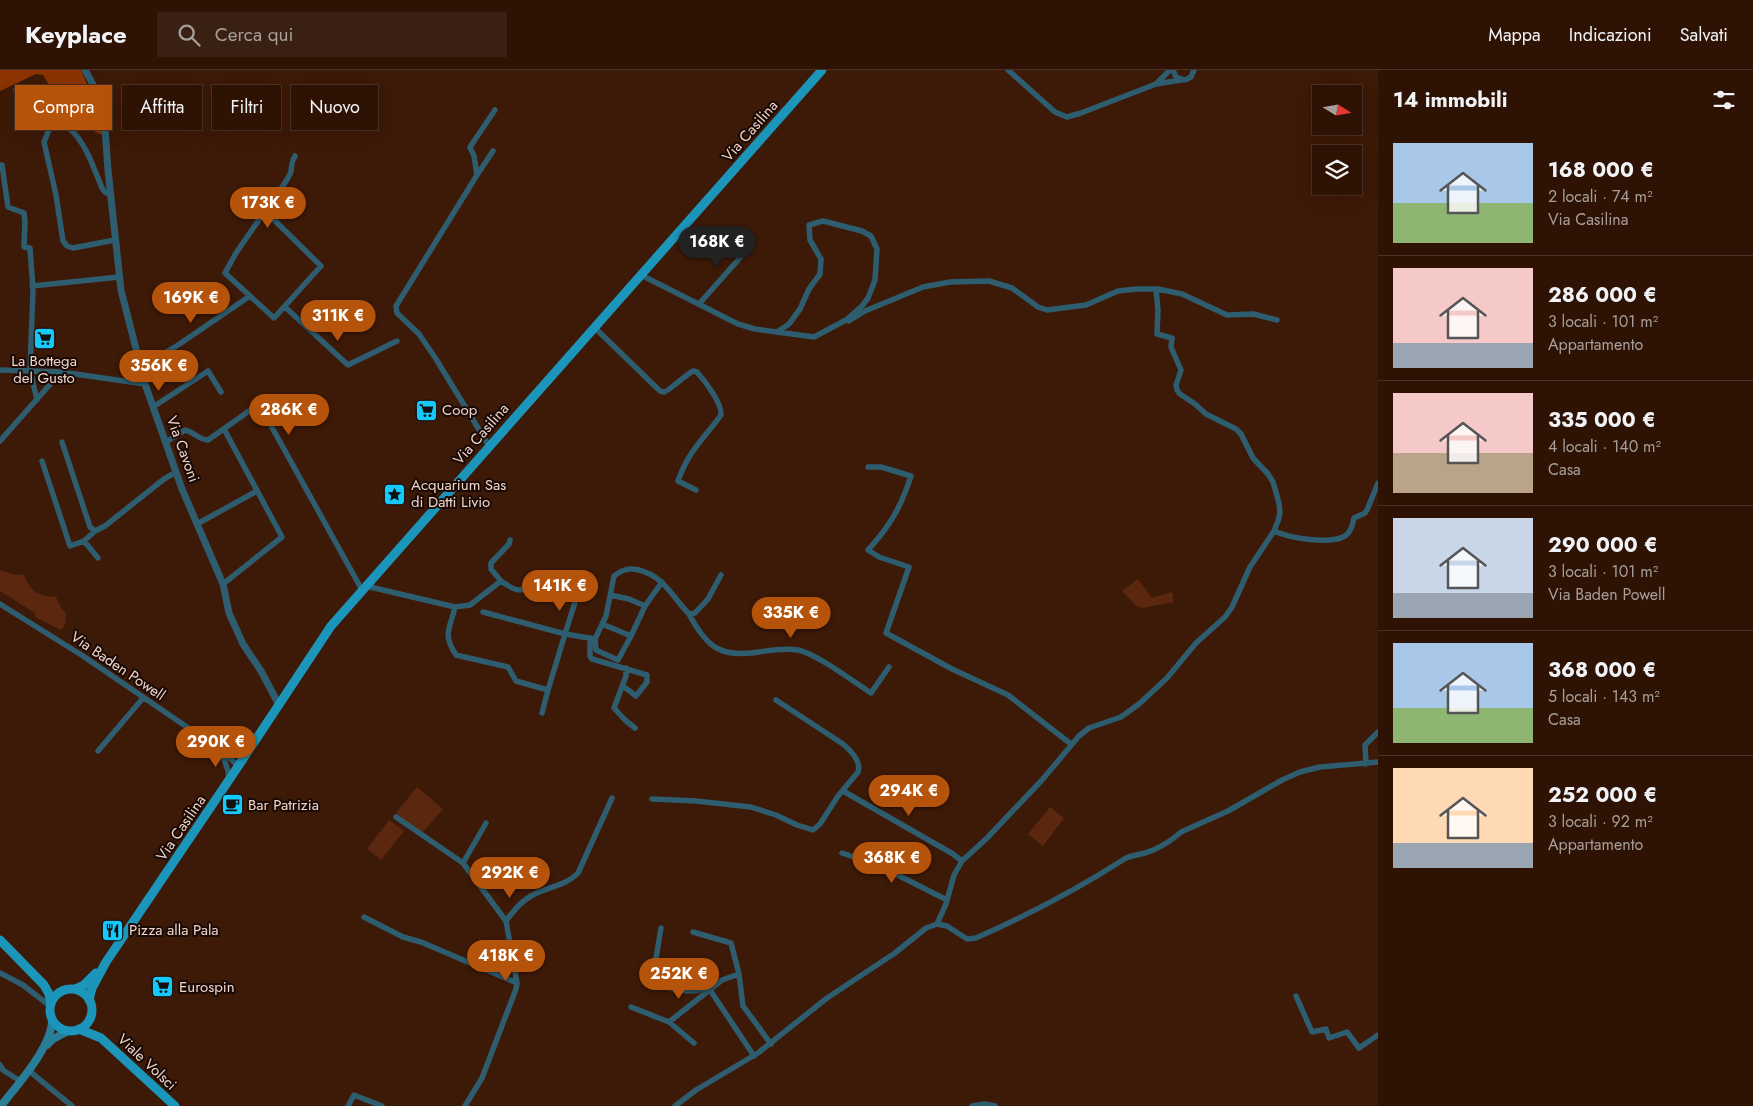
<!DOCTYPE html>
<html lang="it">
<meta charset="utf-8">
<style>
:root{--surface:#2e1305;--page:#3a2013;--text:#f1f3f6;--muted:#a79e9a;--line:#493227;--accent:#b45309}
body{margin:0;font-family:Jost,sans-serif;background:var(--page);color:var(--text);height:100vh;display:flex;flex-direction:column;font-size:19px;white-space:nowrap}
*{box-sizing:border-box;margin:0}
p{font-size:16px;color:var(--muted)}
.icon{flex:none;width:28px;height:28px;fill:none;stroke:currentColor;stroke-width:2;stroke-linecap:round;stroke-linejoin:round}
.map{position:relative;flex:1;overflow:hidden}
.sheet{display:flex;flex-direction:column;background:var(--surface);width:375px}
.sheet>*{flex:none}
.hud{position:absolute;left:15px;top:15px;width:475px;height:45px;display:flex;gap:10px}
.needle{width:32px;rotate:101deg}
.fabs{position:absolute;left:1312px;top:15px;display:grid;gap:10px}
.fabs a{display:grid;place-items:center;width:50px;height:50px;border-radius:0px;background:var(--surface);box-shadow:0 5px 20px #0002,0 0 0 1px var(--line);font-size:25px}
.price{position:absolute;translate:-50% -42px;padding:0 11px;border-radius:18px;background:var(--accent);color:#fff;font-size:16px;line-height:32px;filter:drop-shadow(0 1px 2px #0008)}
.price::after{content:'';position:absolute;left:50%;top:30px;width:15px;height:11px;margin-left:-8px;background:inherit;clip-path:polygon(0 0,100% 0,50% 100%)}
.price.on{background:#222;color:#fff}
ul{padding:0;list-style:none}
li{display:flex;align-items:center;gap:15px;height:125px;padding:0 15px}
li+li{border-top:1px solid var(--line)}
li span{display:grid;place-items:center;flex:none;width:140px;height:100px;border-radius:0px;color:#555}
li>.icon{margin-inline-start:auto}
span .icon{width:60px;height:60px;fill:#fffc;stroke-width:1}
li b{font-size:21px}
h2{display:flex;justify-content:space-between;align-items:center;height:60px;padding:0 15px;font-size:21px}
.chip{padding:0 18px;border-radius:0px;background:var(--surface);box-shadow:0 5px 20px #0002,0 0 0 1px var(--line);font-size:18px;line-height:45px}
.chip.on{background:var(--accent);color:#fff}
header{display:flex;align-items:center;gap:30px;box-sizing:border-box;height:70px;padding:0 25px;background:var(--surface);border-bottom:1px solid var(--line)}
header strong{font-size:24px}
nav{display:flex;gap:28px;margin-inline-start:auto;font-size:18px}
.search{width:350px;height:45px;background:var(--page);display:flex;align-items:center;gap:12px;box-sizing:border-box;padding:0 18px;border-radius:0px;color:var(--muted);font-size:19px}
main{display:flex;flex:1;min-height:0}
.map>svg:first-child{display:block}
</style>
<header>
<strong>Keyplace</strong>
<div class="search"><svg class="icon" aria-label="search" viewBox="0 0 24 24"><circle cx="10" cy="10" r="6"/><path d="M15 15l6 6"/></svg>Cerca qui</div>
<nav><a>Mappa</a><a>Indicazioni</a><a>Salvati</a></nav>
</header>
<main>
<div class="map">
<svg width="1378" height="1036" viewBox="0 0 1378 1036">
<rect width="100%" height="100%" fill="#3d1907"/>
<path fill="#5b280f" d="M0,500L12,504L24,505C30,522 39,526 56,527L60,536L66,544L65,554L61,560L35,547V543L0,521Z
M1138,509L1152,528L1172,522L1174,532L1143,538L1136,536L1122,521Z
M417,717L443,739L421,764L396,743Z
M1050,737L1064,748L1043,776L1028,764Z
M389,750L404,761L381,790L367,779Z"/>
<path fill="#8c3400" d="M0,0H81L99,42L103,65C74,55 58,29 43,5L36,4L0,21Z"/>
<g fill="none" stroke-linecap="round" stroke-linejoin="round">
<path stroke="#2e5d6f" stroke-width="5.5" d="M1008,0L1055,42L1067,47L1081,43L1156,14L1181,10
M1173,0L1176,7L1185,10L1191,7L1194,0
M1156,14L1170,0
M16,20L21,37L26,41C36,44 62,53 70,59C86,73 94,99 102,118L105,122L110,125
M52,52L44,72L56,125L63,171L67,176L73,178L115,170
M0,95H2L8,137L24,143L25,152L24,177L30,178L33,219L30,300L37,330
M477,105L493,81
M265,141L321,196L274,248L225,203L236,183Z
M265,141C270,134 290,108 291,101C292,95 291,92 295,86
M641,205L738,254L755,259L814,267L846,250L862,236L868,228L875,210L877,179L871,166L862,161L823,151L809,155L810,170L821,189L820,204L809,219L800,239L789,254L777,262
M32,216L119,207
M699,234L746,181
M285,237L348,295L397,271
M849,251L865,241L923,217L950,212L989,211L1012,218L1038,237L1047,240L1086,235L1118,221L1137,219H1158L1182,224L1227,245L1253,244L1277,250
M594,257L660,321C661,321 663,322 664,322C667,322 687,304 693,301L697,302C705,311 722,333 721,345C703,370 689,380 678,411L696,420
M141,297L178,275L250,226
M0,300L61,302
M153,337L208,301L221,322
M0,371L61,302L145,314
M62,372L90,457L95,461L105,456L164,409L176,402
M166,372L185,360C194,362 199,370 208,370L259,334L362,520
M489,376L436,289L419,264L397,243L396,236L477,105L474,86L470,77L495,40
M42,391L70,476L84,471L95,461
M868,397H881L911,406C901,437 890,456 868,480L879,487L909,497L886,563L952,599L1008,625L1071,674
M197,454L257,421
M1274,461C1290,468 1329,475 1345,466C1351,462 1353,454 1354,448L1365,443L1367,440L1378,413
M84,471L98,488
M501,511L491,499V493L509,474L510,470
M223,514L282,467L224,359
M366,516L455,537C450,560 442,563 456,585L508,597L516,611L548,620L565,564L595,569L606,546L614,506C623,499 629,498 639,500C664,506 673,528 689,544L695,543L708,529L721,505
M610,525L629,529L645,536L662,512
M0,534L83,586L222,681L235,693H240
M455,537L470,535L501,511C515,521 524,526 533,507
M483,542L565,564L577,526
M689,544C707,578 721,588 759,582C772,580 785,578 798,580C817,584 854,612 871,623L889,597
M602,554L631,566L645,536
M590,568V586L592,589L647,605V612L636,626L623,616
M595,569L596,580L618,590L631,566
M626,598V606L614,638L625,650L635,658
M542,643L548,620
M98,681L143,628
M222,681H242L249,678
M222,683L228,701L229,711
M1366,694L1365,675L1378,662
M843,721L953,784L962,791
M652,729L696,731L751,737L776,745L797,755L813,760L820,754L838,726L858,702C862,691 850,680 843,674L776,630
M396,747L463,793L486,753
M842,783L878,795L947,830
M463,793L506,851L517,913L516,919L482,1008L465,1036
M364,847L403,867L421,872L517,913
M506,851C513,841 520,832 531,826C546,817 566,816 578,803L612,728
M937,854L946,834L954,805L962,791L987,768L1042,710L1079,666L1089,658L1121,647L1139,634L1167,608L1196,573L1225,547L1232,537L1250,497L1274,461L1278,451L1280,443L1279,433L1273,412L1268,404L1253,388L1241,364L1236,359L1206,344L1195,334L1180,324L1177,320L1176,315L1181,300L1171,277L1172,268L1157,264L1158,240L1156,219
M661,858L656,888L655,913L657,915C672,918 690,925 704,918L710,920L754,986
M693,862L731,873L739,904
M0,903L23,915L50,936
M1296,926L1312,962L1326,959L1329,968L1347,962L1359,978L1378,965
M631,937L669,952L722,910L739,904L743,936L771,974
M669,952L694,973
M0,995L3,1000L20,1011
M28,1000L72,1036
M348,1036L354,1025L382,1036
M675,1036L696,1020L758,983L827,928L895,883L926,858L937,854L947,856L967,869L976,868C1028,845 1078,819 1126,788C1133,785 1138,785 1145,783C1158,779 1171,771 1181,762L1228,741L1282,710L1300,702L1320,697L1378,692
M972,1036L985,1034L995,1036"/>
<path stroke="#2e5d6f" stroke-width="7" d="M85,0L101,29L105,59L108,100L121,220L145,314L182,419L223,514L229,543L243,574L261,601L279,635"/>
<path stroke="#287d98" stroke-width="8" d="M47,975L53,969L68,961
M1,1036C17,1015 52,977 52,950"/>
<path stroke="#1b95b9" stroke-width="9" d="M0,870L44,915L49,924L51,934
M75,919L84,915L96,903
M50 940a21 21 0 1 1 42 0a21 21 0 1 1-42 0Z
M89,930L92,918L106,892L233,704L331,556L822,0
M79,959L101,968L175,1036"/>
</g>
<defs>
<symbol id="supermarket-square" viewBox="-11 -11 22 22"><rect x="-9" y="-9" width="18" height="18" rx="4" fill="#15cafb" stroke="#190904"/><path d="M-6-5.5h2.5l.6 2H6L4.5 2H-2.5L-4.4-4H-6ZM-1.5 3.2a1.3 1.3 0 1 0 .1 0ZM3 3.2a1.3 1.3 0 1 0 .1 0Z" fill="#111"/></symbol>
<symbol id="sight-square" viewBox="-11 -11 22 22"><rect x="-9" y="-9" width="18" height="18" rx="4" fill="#15cafb" stroke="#190904"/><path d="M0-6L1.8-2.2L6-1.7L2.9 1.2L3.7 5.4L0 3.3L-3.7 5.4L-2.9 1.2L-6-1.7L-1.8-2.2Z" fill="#111"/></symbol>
<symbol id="cafe-square" viewBox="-11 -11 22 22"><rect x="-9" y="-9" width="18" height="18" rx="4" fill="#15cafb" stroke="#190904"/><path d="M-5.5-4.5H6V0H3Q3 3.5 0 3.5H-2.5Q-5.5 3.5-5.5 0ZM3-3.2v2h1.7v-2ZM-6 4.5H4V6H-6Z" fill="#111"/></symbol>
<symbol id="restaurant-square" viewBox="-11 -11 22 22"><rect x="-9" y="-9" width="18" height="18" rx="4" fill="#15cafb" stroke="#190904"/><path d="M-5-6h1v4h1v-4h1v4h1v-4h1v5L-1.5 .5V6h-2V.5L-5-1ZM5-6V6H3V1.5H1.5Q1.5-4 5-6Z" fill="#111"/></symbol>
</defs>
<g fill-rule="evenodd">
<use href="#supermarket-square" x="32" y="256" width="25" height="25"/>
<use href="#supermarket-square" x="414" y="328" width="25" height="25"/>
<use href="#sight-square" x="382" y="412" width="25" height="25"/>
<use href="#cafe-square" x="220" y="722" width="25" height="25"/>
<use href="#restaurant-square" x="100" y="848" width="25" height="25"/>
<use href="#supermarket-square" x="150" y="904" width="25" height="25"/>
</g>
<g text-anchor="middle" stroke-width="4" stroke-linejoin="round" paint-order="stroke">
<g font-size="15" fill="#efd5cb" stroke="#190904">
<text transform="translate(750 61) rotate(-49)" y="5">Via Casilina</text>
<text transform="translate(481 364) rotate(-49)" y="5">Via Casilina</text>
<text transform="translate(183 379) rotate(70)" y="5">Via Cavoni</text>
<text transform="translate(118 596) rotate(34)" y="5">Via Baden Powell</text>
<text transform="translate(181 758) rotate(-56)" y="5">Via Casilina</text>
<text transform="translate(147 992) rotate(43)" y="5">Viale Volsci</text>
</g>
<g font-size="15" fill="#efd5cb" stroke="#190904" text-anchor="start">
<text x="44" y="296" text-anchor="middle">La Bottega<tspan x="44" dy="17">del Gusto</tspan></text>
<text x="442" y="345">Coop</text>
<text x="411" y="420">Acquarium Sas<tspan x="411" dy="17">di Datti Livio</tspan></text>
<text x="248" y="740">Bar Patrizia</text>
<text x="129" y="865">Pizza alla Pala</text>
<text x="179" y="922">Eurospin</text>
</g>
</g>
</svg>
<div class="fabs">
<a><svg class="needle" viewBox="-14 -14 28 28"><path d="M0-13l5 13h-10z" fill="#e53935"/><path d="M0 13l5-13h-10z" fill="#a79e9a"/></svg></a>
<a><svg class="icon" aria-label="layers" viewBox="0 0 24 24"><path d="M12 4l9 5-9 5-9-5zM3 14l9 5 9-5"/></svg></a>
</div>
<b class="price" style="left:268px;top:159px">173K €</b>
<b class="price on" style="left:717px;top:198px">168K €</b>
<b class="price" style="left:191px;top:254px">169K €</b>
<b class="price" style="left:338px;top:272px">311K €</b>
<b class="price" style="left:159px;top:322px">356K €</b>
<b class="price" style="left:289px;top:366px">286K €</b>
<b class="price" style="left:560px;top:542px">141K €</b>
<b class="price" style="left:791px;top:569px">335K €</b>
<b class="price" style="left:216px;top:698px">290K €</b>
<b class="price" style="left:909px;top:747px">294K €</b>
<b class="price" style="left:892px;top:814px">368K €</b>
<b class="price" style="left:510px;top:829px">292K €</b>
<b class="price" style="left:506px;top:912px">418K €</b>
<b class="price" style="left:679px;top:930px">252K €</b>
<div class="hud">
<a class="chip on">Compra</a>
<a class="chip">Affitta</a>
<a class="chip">Filtri</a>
<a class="chip">Nuovo</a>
</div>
</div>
<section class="sheet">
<h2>14 immobili<svg class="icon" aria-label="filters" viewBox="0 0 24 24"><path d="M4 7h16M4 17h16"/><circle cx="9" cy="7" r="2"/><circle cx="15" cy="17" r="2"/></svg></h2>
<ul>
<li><span style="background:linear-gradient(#a9c7e8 60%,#8fb573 0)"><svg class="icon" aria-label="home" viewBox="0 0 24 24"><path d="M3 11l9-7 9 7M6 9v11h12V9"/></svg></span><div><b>168 000 €</b><p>2 locali · 74 m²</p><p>Via Casilina</p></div></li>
<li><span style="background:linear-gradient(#f6c9c9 75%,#9aa5b1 0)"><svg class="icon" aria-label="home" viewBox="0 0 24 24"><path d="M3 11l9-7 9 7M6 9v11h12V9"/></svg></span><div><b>286 000 €</b><p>3 locali · 101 m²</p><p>Appartamento</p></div></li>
<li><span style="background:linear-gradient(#f6c9c9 60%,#b9a48a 0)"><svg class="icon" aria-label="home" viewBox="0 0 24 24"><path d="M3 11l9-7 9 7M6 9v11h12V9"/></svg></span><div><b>335 000 €</b><p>4 locali · 140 m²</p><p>Casa</p></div></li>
<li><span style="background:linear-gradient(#c9d6e8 75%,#9aa5b1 0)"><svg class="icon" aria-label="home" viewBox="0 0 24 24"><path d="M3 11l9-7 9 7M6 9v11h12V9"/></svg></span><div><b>290 000 €</b><p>3 locali · 101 m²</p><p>Via Baden Powell</p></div></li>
<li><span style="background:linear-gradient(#a9c7e8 65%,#8fb573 0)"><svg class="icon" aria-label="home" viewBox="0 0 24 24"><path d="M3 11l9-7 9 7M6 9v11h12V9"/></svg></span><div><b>368 000 €</b><p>5 locali · 143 m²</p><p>Casa</p></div></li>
<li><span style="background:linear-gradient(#ffd9b3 75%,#9aa5b1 0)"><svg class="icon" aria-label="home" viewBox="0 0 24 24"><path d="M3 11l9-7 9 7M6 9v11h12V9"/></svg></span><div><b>252 000 €</b><p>3 locali · 92 m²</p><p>Appartamento</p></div></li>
</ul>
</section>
</main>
